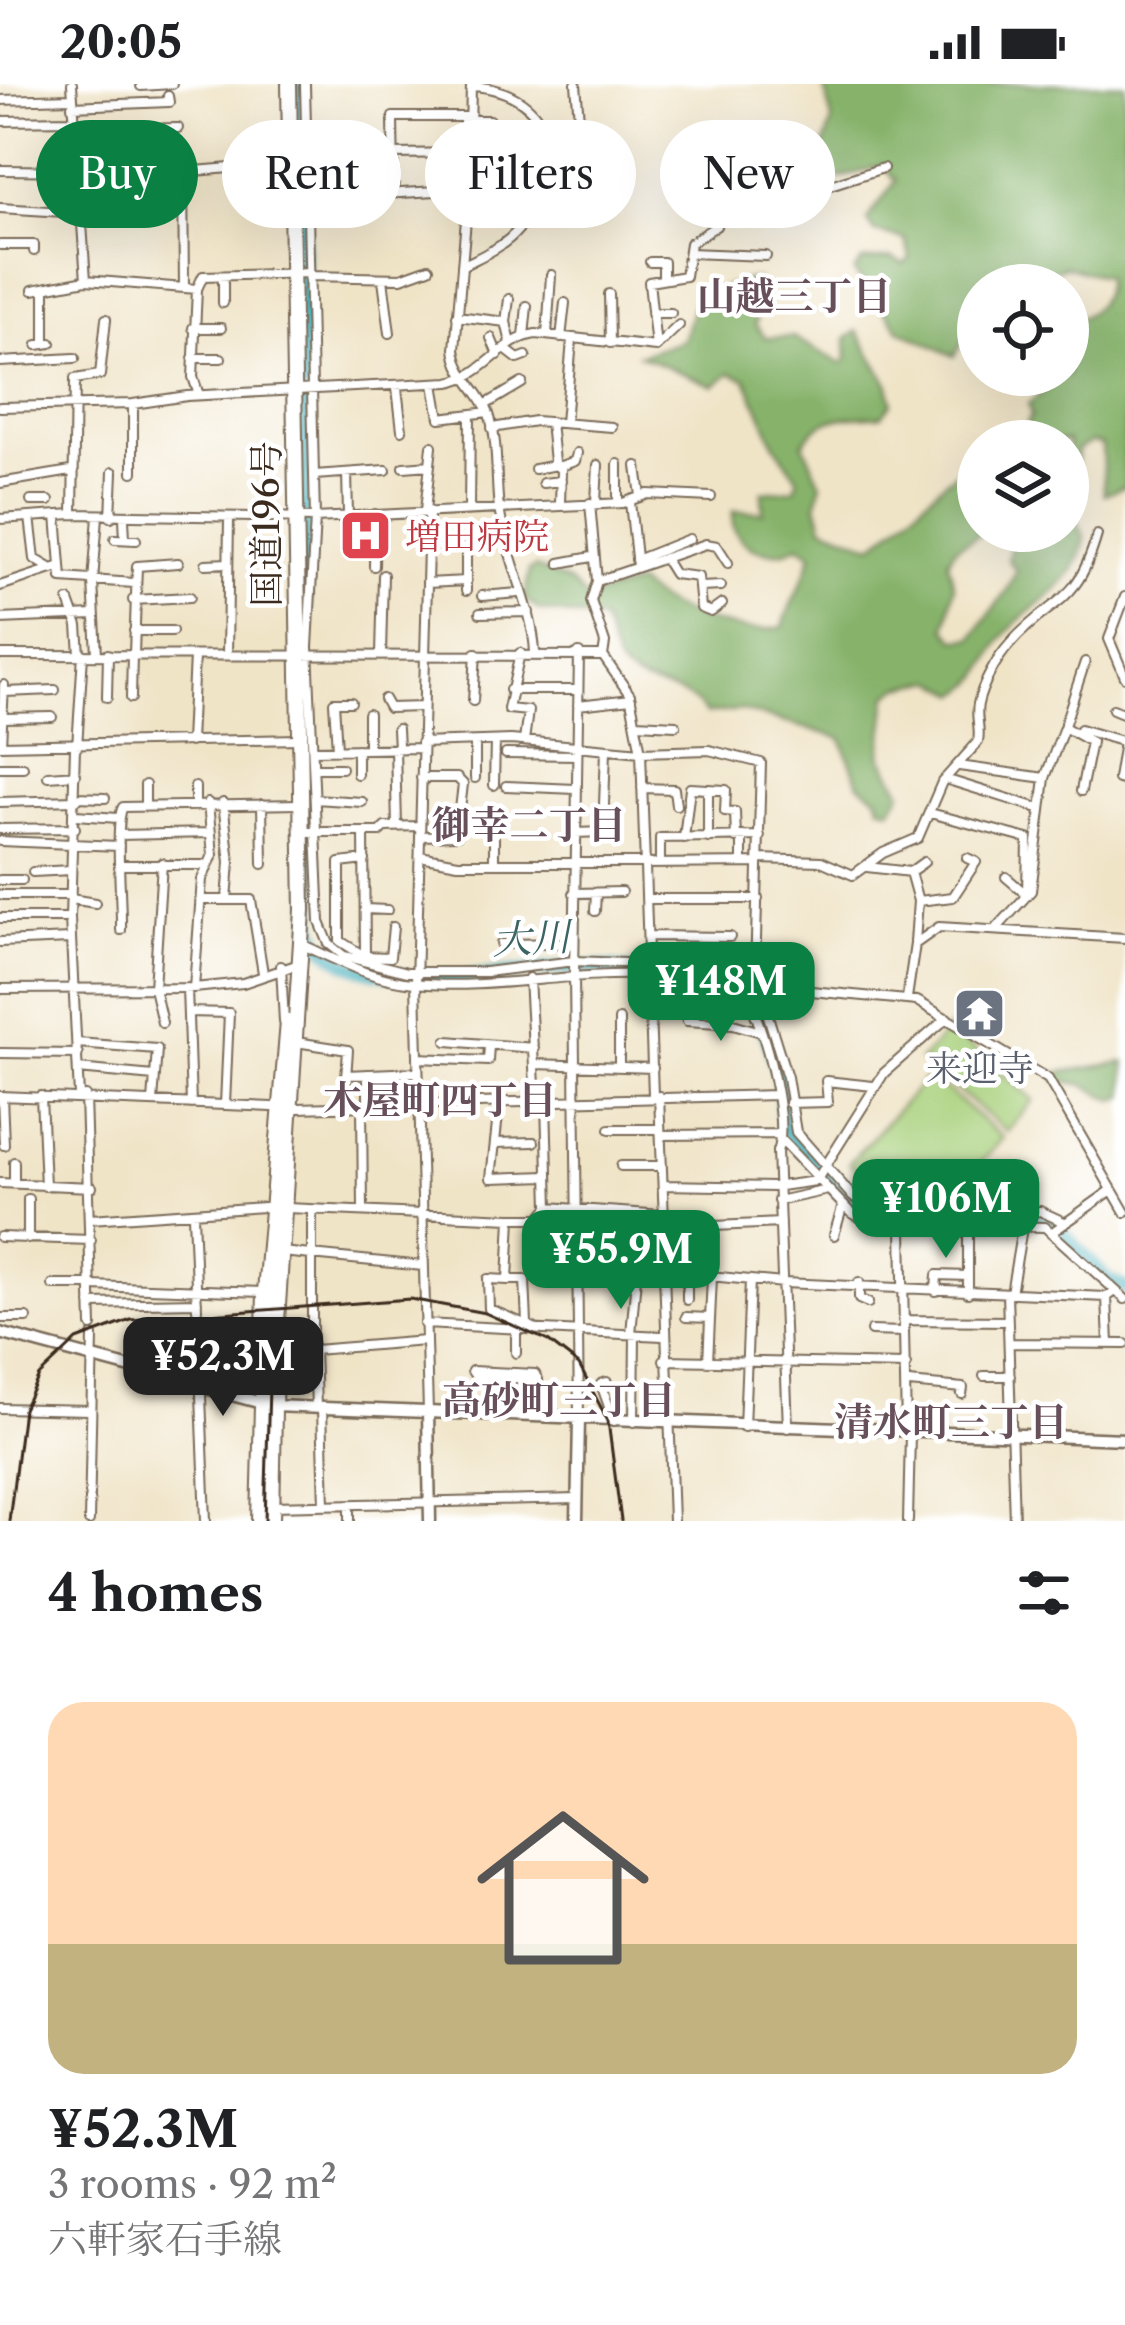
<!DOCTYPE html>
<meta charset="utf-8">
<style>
:root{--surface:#fff;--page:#f2f2f2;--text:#202124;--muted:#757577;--accent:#0b8043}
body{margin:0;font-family:"Libre Caslon Text","Noto Serif JP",serif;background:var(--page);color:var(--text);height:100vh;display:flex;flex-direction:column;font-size:45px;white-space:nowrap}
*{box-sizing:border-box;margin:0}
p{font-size:39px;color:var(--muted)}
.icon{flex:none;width:66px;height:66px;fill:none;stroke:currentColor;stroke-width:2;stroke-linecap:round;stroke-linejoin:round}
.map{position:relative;height:1437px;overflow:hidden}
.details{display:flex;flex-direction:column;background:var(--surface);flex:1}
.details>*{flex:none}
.top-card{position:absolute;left:36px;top:36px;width:1053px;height:108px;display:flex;gap:24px}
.tools{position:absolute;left:957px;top:180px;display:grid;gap:24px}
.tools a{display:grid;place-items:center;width:132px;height:132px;border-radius:50%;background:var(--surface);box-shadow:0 12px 48px #0002;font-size:60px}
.price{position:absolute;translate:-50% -102px;padding:0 27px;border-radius:24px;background:var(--accent);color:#fff;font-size:39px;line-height:78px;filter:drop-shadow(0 3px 6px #0008)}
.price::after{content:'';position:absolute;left:50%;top:72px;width:36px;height:27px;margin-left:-18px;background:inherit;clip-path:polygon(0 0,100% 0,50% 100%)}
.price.selected{background:#222;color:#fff}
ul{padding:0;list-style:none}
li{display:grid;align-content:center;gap:24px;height:636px;padding:0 48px}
li span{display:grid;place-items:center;height:372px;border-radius:36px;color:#555}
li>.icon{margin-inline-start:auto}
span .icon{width:216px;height:216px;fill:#fffc;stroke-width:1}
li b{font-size:51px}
h2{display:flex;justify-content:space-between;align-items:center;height:144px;padding:0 48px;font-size:51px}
.pill{padding:0 42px;border-radius:54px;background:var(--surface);box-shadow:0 12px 48px #0002;font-size:42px;line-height:108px}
.pill.selected{background:var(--accent);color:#fff}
.status{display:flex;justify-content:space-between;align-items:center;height:84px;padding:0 60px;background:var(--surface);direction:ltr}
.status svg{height:33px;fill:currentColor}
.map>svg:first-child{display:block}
</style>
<div class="status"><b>20:05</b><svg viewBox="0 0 49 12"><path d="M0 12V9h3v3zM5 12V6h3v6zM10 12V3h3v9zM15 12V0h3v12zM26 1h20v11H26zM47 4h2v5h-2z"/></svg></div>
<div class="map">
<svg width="1125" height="1437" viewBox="0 0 1125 1437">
<rect width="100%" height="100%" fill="#fff"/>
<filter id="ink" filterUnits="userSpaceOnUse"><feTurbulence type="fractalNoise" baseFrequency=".00833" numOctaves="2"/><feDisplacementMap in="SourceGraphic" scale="24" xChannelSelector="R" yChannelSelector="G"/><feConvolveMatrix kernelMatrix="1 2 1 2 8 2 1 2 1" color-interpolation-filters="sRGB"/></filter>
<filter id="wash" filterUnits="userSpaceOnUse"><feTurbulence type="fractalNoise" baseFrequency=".004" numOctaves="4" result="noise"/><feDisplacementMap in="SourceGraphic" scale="48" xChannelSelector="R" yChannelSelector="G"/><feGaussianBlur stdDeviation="2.7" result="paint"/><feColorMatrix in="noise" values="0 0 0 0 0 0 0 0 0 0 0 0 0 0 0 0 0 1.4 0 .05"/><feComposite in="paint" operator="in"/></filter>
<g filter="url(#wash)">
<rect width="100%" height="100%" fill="#f0e4c7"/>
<path fill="#a8d07b" stroke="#727d4c" stroke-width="3" d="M949,944L1034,1016L1007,1048L921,976Z
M929,991L1003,1054C982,1077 936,1141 899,1123C881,1114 864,1093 849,1079Z"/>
<path fill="#86b26b" stroke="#606e44" stroke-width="3" d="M824,0H1125V403L1104,410L1102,361L1092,358L1077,366L1075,414L1068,412V357H1005L1025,343L1031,331L1028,320L1051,302L1050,291H1068V238C1090,233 1107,217 1105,193L1065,182L1016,201H978V234L954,272L900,246L854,188L862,177L891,174L904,180L910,174L905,155L875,148L867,136L896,97L883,81L841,94L825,90L819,77L832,37Z
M746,196H757L763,203L755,241L766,254L793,253L842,280L847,275L846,255L857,247L889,301L892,318L882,331C848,335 825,327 803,359L821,400L817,420L823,442L872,461C911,435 938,397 978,373V447H985L955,464L948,477L954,502L946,544L956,555L973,554C987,529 1008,513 1016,486L1008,476L1014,447H1068V436L1078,439L1085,454C1079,497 1039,517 1010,545C987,568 990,594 959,610L935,596L900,603L888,612L881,671L902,708L891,725L880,722L878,713L859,700L841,654L741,626L706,630C685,598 644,610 620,583C610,571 609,550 601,536L539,526L525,515L529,486L536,483L572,500L586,514L637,500C669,529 741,554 783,543C791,513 806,497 812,470L799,461C777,475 743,468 733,442V427L763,428L762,408L795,405L798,395L775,361L746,295L730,289L714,302L639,271L683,256L697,212Z
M1125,978V1013L1114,1016L1081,1000L1056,996L1055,989Z"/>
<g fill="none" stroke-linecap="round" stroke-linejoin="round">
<path stroke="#3aaab7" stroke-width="14" d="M299,0L305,301
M304,544L306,316
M307,674L313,844C340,919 499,888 559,884C592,881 621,884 653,891
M704,898L743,904L755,915L779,993L783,1042L832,1099L856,1122L878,1134L926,1137
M984,1138L1051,1136L1107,1195L1125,1204"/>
</g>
</g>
<g filter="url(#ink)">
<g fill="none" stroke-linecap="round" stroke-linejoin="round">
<defs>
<path id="street" d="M72,0L86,196
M305,0L315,434L308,563L320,838L329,860L344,872L407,888H486L574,877L649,880L758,902L917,917L1048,995L1125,1128
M471,0L469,100L455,265C458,293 480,305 489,330C499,359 495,394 499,424C506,474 533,521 535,569
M141,2L172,0
M0,16L72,14
M72,22L169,18L168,12
M470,36H489
M0,37L74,36
M515,39H542
M573,39L574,63
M543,42L579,35L576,0
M74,46L178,44
M393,70L464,69V33
M0,86L183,88L291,79
M183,88L184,204
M394,100L393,33H470
M292,115L455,106L506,89L544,91
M0,124L80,129
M532,126L552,132
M0,161H34V167
M689,169L766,172
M650,178H663V195
M462,182C481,172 504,163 518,146C569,87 558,7 471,2
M223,192V219
M310,192L401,194L429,184
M383,195L390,249
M197,205L193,293L199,311
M33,206L86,196L197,205L203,192L310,189
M609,210L610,259
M652,229H671
M457,232L506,238L511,259
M506,238L509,215
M193,244H221
M547,251L551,191
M524,252L527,222
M491,254L498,271
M561,254L565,219
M45,260V204
M38,261L51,259
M656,263L679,241
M505,265L518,275L526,272
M193,274H221
M0,278L75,274
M434,300L440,334L488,328
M397,304L402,346
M133,320V388
M485,321L522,299
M0,323L133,320L187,312L449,298C486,292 501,255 536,250L656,263L649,198L685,192L690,159L716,142L729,108L753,101L824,103L883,84
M550,338L554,378L561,386L560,420
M565,339L572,256
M492,344L535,337L612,343
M637,382L641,412
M404,383L430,381
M558,383L575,377L577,369
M535,385L556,381
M347,389L348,431
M314,391L386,386
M0,399L71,387
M543,399L561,397
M31,417H49
M596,418L598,381
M618,418V380
M630,418L637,483
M590,419L597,497L591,517L605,559L603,572
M469,425L470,333
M425,427L432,362
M73,430L75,295L100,291L106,235
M57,431L62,494L134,499
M30,433L35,475L52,485
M111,433L113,388
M124,434L125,455
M0,435L73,430L315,434L623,419L648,410L711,413
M115,455L136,456
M428,461L466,464V507
M664,474L674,490L698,493L701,524L711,528L722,520
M636,476L689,455
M560,479L592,473
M206,480L228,479
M374,482L375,430
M597,497L706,460L717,462L728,479
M427,499L466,497
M0,502L61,482
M701,503L721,502
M482,512L519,509
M1125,513L1109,555L1125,593
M133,516L190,513
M69,517L78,542L80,570
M480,529L529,528
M0,535L94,531
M134,547H172
M520,569L508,625L528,627L524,657
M579,569L574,891L579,1335
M97,570L93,498L98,432
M134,570L137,482L178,479
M381,570L383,491
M0,571L603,572L630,611L641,668L709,666L761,679L755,890L787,993L796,1048L853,1113L878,1128L971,1133L1040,1127L1064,1138
M227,571L229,435
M510,606H578
M4,608L55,606
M107,613L108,570
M131,614L132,570
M384,615L389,624L422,623
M473,617L476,569
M578,621L631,615
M1113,625L1125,630
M368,630V664
M4,634L52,633
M636,639L676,641
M1065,639L1085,578
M1064,643L1091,658L1081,707
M397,645L398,664
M1080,645L1125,658
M190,658L194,572
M1124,658L1118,695L1125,697
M421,659L511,656L641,668L653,1011
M0,661L299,655
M1,661L4,601
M75,663L70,834L79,1012
M77,663L83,570
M395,664L397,742
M337,665L334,618H351
M314,666L421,664
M506,670L577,671
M959,682L1045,694
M0,683H23
M315,684H341
M357,690V665
M48,692L76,690
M475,694V658
M945,695L1038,724
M494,701L495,657
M506,702L576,705
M642,704L674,705L676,721
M708,705V754
M76,713L105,714
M315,715L362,718
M0,718L76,716
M223,719L230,778L227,816
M145,720V701
M262,720L263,780
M195,721V703
M494,729V779
M930,729L1028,755L1027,811L1006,793
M76,731L118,734
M0,745L75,744
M303,748H380L385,743L420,742
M364,748L365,871
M575,749L603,748L606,666
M119,751L211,749
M420,752L457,751L463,700L457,694H421
M742,752V779
M684,754L690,704L726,706L725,727L735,728L736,754
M0,757L119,762
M420,772L458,779H644
M759,775L821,777L853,791L883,769L918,754L942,698L978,658C981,644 975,633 978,620C982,601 997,574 1010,560C1053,511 1076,525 1097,451
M365,776L340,779V857L364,872L390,873L393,843
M644,780L758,779
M660,780V754L760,752
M123,781H206
M867,783L910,788L918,817
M33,788L71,786
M910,788L924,778
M0,796H22
M574,809L621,808
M0,811H71
M71,815L95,819
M648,815H758
M200,816H251L263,889
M365,825L387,826
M595,827L596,809
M0,834H70
M996,845L1031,807L1045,694L1064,643
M121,846C122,820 114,737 123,723L300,720
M648,852L730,853
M0,858L70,855
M915,858L918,817L953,813L976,778L967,774
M301,860C341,878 370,895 414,899C524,910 642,865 747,914C765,942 789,1040 777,1067L788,1344
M501,860L574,859
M281,882L284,938
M529,894L536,1019
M689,899L691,937
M187,904L191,1020
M194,904L202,795L213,771L208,719
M0,905L194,904L243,899L299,880
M907,914L915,860L939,843L1125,854
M189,928L229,929L225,1021
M619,936V982
M687,937L733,940L761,948
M162,939L154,904L162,779
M447,957L534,964
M296,958L348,966L344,1022
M77,959L157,965L153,1018
M0,969L78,970
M418,974L488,977L489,961
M535,980L653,984
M78,985L154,992
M368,990V1021
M346,991L418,988
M0,1012L297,1024L776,1011
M2,1012L4,1061
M41,1012L45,1102
M85,1012L92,1242
M659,1012L664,1136L659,1186
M546,1019L549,1123
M789,1019L828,1018L826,997L873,1002
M362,1021L363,1127
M499,1022L491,1094L548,1092
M610,1045H660
M661,1051L780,1050
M782,1057L850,1128L870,1139L1045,1143L1125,1215
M496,1059L534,1058
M14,1078V1099
M621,1082H661
M0,1099L92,1103
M663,1101L773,1103L816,1097L884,989L947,934
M28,1115V1155
M778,1117L828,1106
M193,1131L197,1225
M511,1134L508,1196L488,1195L489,1225L534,1244
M540,1134L543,1176L783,1199L1107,1213L1114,1208
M90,1135L264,1123L511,1134H540L549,1123L664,1131
M664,1136L714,1142L780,1139
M902,1144L906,1346
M968,1145V1209
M1054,1147L1109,1108
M834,1151L843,1121
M0,1153L91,1156
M281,1168L423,1182
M664,1188L673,1437
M508,1196H525L527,1239
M859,1198V1215L868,1219
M53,1201H91
M91,1202L263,1208
M936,1207L937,1191L968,1192
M1007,1209L1014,1437
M1011,1209L1022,1144
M1107,1213L1109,1260
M687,1216V1192
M91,1220L197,1218
M686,1233L710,1234
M0,1234H27
M198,1236L206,1437
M903,1236L1008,1237
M424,1240L662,1252
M516,1245V1269
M871,1247L903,1248
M631,1250L637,1182
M1009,1259L1125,1260
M312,1266V1126
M314,1266L316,1324
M277,1269L425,1257
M664,1276L906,1281
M708,1278L712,1193
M984,1292H1010
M538,1295L476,1293L472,1287L535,1290C542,1304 541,1316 541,1332
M607,1298L601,1300L614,1337
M909,1299L963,1304L962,1310
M0,1324L89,1326
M322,1324L325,1421
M428,1328L416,900L429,427
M634,1338L635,1251
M744,1343L750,1196
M350,1421V1437
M272,1422L577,1415
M89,1437L93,1252
M908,1437L910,1350"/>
<path id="secondary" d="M0,1249L273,1322L1125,1355
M428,1328L430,1437
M577,1437L579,1335"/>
<path id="highway" d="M259,1437L265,1208L288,938
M272,1437L275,1269L303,826L289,0"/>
</defs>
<use href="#street" stroke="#7a6b59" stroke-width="12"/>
<use href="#secondary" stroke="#7a6b59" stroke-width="15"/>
<use href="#highway" stroke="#7a6b59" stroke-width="18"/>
<use href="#street" stroke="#fff" stroke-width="8"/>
<use href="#secondary" stroke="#fff" stroke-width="10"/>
<use href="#highway" stroke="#fff" stroke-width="14"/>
<path stroke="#3b2a1e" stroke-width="3" d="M9,1437L23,1325L39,1292L77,1256L131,1236L410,1215L485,1229L548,1257L579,1281L608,1337L621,1437
M265,1437L271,1237"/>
</g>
</g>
<defs>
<symbol id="hospital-square" viewBox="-11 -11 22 22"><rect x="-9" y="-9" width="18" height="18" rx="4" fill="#e0444e" stroke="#fff"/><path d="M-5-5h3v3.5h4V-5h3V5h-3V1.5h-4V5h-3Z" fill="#fff"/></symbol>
<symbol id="temple-square" viewBox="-11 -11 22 22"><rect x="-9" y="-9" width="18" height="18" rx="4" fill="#6b7280" stroke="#fff"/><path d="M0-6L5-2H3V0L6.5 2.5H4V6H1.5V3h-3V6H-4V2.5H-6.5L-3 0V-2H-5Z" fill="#fff"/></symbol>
</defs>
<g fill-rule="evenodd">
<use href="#hospital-square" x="336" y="422" width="59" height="59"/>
<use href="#temple-square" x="950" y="900" width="59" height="59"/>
</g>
<g text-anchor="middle" stroke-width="9" stroke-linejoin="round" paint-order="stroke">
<g font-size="36" fill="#3b2a1e" stroke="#fff">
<text transform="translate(266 440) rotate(-90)" y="13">国道196号</text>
</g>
<g font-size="36" fill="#be3a42" stroke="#fff" text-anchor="start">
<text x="405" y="465">増田病院</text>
</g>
<g font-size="36" fill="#5b616d" stroke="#fff">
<text x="980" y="997">来迎寺</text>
</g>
<g font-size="39" font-weight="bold" fill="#68505b" stroke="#fff">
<text x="794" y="226">山越三丁目</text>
<text x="529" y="755">御幸二丁目</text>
<text x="440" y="1030">木屋町四丁目</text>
<text x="559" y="1330">高砂町三丁目</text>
<text x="951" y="1352">清水町三丁目</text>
</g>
<g font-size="39" font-style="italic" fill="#3b6463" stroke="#fff">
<text transform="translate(531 854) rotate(-3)" y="14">大川</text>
</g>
</g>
</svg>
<div class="tools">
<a><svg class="icon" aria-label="locate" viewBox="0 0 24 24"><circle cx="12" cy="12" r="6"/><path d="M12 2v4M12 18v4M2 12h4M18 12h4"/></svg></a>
<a><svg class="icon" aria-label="layers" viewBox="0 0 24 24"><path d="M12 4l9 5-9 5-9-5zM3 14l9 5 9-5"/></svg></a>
</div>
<b class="price" style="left:721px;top:960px">¥148M</b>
<b class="price" style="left:946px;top:1177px">¥106M</b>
<b class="price" style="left:621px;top:1228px">¥55.9M</b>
<b class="price selected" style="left:223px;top:1335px">¥52.3M</b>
<div class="top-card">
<a class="pill selected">Buy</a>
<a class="pill">Rent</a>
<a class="pill">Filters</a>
<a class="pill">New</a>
</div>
</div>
<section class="details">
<h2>4 homes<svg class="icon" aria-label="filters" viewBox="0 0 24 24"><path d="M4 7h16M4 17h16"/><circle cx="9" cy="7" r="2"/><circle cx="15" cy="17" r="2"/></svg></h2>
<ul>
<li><span style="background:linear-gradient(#ffd9b3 65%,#c2b280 0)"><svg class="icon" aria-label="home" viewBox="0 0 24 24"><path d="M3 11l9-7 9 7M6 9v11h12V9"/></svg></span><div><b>¥52.3M</b><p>3 rooms · 92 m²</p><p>六軒家石手線</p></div></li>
</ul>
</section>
